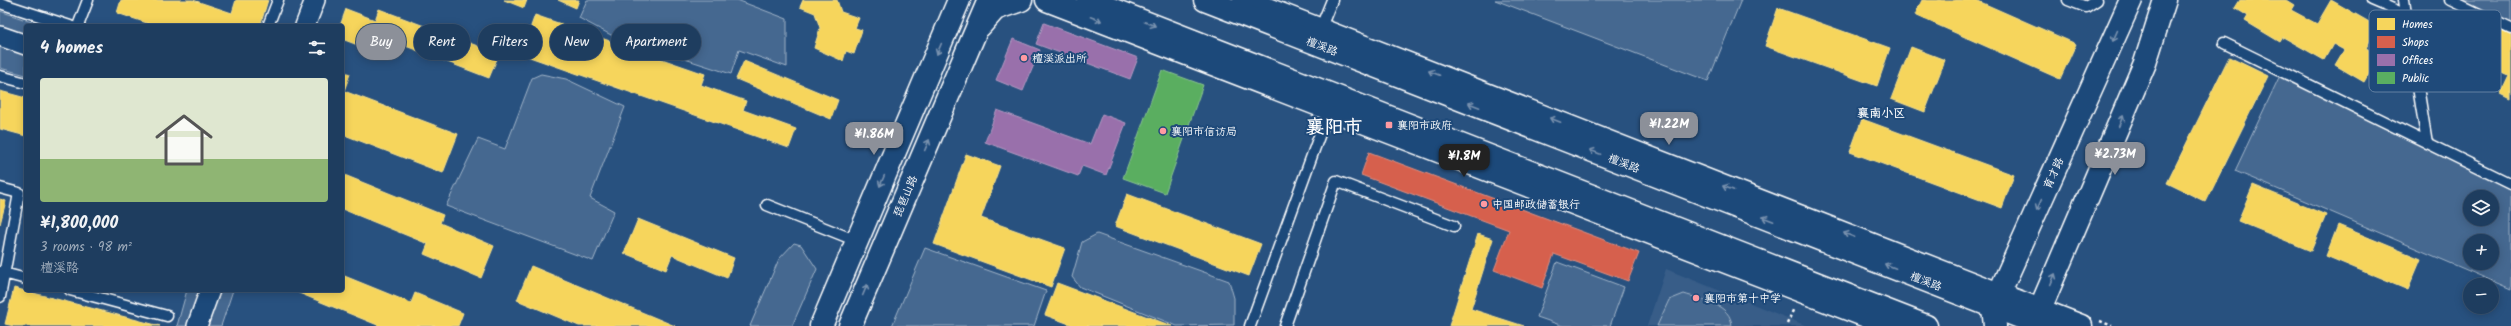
<!DOCTYPE html>
<meta charset="utf-8">
<style>
:root{--surface:#1e3d5f;--page:#264465;--text:#f1f3f6;--muted:#a1aebd;--line:#3c5674;--accent:#8c9099}
body{margin:0;font-family:Kalam,"LXGW WenKai TC",sans-serif;background:var(--page);color:var(--text);height:100vh;display:flex;flex-direction:column;font-size:15px;white-space:nowrap}
*{box-sizing:border-box;margin:0}
p{font-size:13px;color:var(--muted)}
.icon{flex:none;width:22px;height:22px;fill:none;stroke:currentColor;stroke-width:2;stroke-linecap:round;stroke-linejoin:round}
.map{position:relative;flex:1;overflow:hidden}
.side{position:absolute;left:24px;top:24px;width:320px;height:268px;display:flex;flex-direction:column;background:var(--surface);border-radius:4px;box-shadow:0 2px 10px #0003,0 0 0 1px var(--line)}
.side>*{flex:none}
.guide{position:absolute;left:356px;top:24px;width:380px;height:36px;display:flex;gap:8px}
.tools{position:absolute;left:2463px;top:190px;display:grid;gap:8px}
.tools a{display:grid;place-items:center;width:36px;height:36px;border-radius:50%;background:var(--surface);box-shadow:0 2px 10px #0003,0 0 0 1px var(--line);font-size:20px}
.price{position:absolute;translate:-50% -34px;padding:0 9px;border-radius:8px;background:var(--accent);color:#fff;font-size:13px;line-height:26px;filter:drop-shadow(0 1px 2px #0008)}
.price::after{content:'';position:absolute;left:50%;top:24px;width:12px;height:9px;margin-left:-6px;background:inherit;clip-path:polygon(0 0,100% 0,50% 100%)}
.price.selected{background:#222;color:#fff}
ul{padding:0;list-style:none}
li{display:grid;align-content:center;gap:8px;height:212px;padding:0 16px}
li span{display:grid;place-items:center;height:124px;border-radius:4px;color:#555}
li>.icon{margin-inline-start:auto}
span .icon{width:72px;height:72px;fill:#fffc;stroke-width:1}
li b{font-size:17px}
h2{display:flex;justify-content:space-between;align-items:center;height:48px;padding:0 16px;font-size:17px}
.pill{padding:0 14px;border-radius:18px;background:var(--surface);box-shadow:0 2px 10px #0003,0 0 0 1px var(--line);font-size:14px;line-height:36px}
.pill.selected{background:var(--accent);color:#fff}
.map>svg:first-child{display:block}
</style>
<div class="map">
<svg width="2511" height="326" viewBox="0 0 2511 326">
<rect width="100%" height="100%" fill="#28517f"/>
<filter id="ink" filterUnits="userSpaceOnUse"><feTurbulence type="fractalNoise" baseFrequency=".025" numOctaves="2"/><feDisplacementMap in="SourceGraphic" scale="8" xChannelSelector="R" yChannelSelector="G"/><feConvolveMatrix kernelMatrix="1 2 1 2 8 2 1 2 1" color-interpolation-filters="sRGB"/></filter>
<g filter="url(#ink)">
<path fill="#375d88" d="M1666,269L1807,326H1647Z"/>
<path fill="#446890" stroke="#a2b4c8" fill-rule="evenodd" d="M587,0H737L787,19V67L739,50L731,74L611,35L579,18Z
M1495,0H1741L1708,81Z
M2450,0H2511V29Z
M0,11L43,26H26V75L0,68Z
M2282,71L2511,184V289L2235,171ZM2470,197H2492V219H2470ZM2470,241H2492V263H2470Z
M541,74L566,79L625,107L590,198L614,211L593,261L446,206L478,139L505,149L532,78Z
M1097,234L1229,281L1234,298V325L1177,326L1080,287L1072,277L1082,242Z
M794,243L801,245L817,269L792,326H750L779,259Z
M925,248L1046,291L1034,326H892Z
M1557,262L1624,287L1610,326H1563L1537,317Z
M187,290H233L221,326H177Z
M1684,294C1702,300 1731,304 1732,326H1657L1669,300Z"/>
<path fill="#f6d55c" stroke="#f9e28d" d="M121,0H193L232,13L236,0H268L260,26H156L117,13Z
M504,0H527L524,8Z
M558,0H579L576,8Z
M803,0H837L841,12L859,18L855,28L862,30L854,54L846,51L843,61L814,48L820,28L815,13L800,7Z
M1922,0H1976L2076,44L2060,79L1915,15Z
M2240,0H2286L2294,5L2291,10L2317,24L2331,0L2378,27L2366,48L2379,55L2364,82L2335,65L2344,50L2333,44L2324,60L2283,37L2280,42L2245,21L2248,16L2235,8Z
M1778,8L1890,48L1877,86L1765,46Z
M346,9L375,20L379,9L499,54L489,78L403,45L397,60L342,39V26H340Z
M535,15L705,74L701,85L746,101L743,110L796,129L789,148L521,54Z
M2498,29L2511,36V98L2501,93L2509,76L2498,71L2490,87L2460,72L2474,45L2487,51Z
M1911,47L1945,60L1925,112L1891,99Z
M2229,57L2268,76L2206,202L2167,183Z
M744,61L838,100L831,119L736,79Z
M342,71L350,74L344,91L458,134L443,173L342,134Z
M0,91L26,98V136L0,129Z
M1862,119L2014,175L2002,208L1850,152Z
M966,154L1000,166L981,218L1065,248L1051,287L934,244Z
M342,174L443,215L440,223L494,246L481,278L424,254L428,244L342,209Z
M2253,185L2326,215L2311,251L2238,221Z
M1127,194L1261,244L1249,276L1115,226Z
M0,199L6,201L0,224Z
M638,219L734,258L727,278L672,255L666,270L624,253Z
M2338,225L2421,259L2408,290L2326,256Z
M1478,234L1493,239L1471,309L1524,326H1449Z
M531,266L675,326H579L517,300Z
M342,275L411,303L415,293L463,313L458,326H380L294,291L342,290Z
M1057,283L1172,326H1075L1045,315Z
M14,288L160,326H14L5,324Z"/>
<path fill="#d6604d" stroke="#e29082" d="M1369,152L1639,253L1628,281L1554,254L1542,288L1494,270L1509,230L1361,175Z"/>
<path fill="#9970ab" stroke="#b89bc4" d="M1044,23L1138,58L1130,79L1036,44Z
M1013,39L1040,50L1023,91L996,80Z
M997,110L1090,144L1102,114L1126,123L1106,175L1082,166L1078,176L985,142Z"/>
<path fill="#5aae61" stroke="#8cc690" d="M1162,70L1203,85L1165,193L1123,178Z"/>
<g fill="none" stroke-linecap="round" stroke-linejoin="round">
<defs>
<path id="lane" d="M2068,0L2086,7L2097,0
M2372,0L2407,15
M2404,0L2427,143
M2450,0L2511,29
M0,3L70,26
M78,26L88,0
M268,26L278,0
M1319,32L1332,0
M2224,43L2511,184
M0,76L26,83
M0,188L19,193L0,297
M767,205L857,241
M0,272L26,279
M70,290L167,316
M1250,326L1330,106
M1285,326L1336,181L1454,226"/>
<path id="street" d="M305,26L315,0
M0,36L26,45
M197,326L210,290"/>
<path id="secondary" d="M1047,0L1892,326
M1244,0L2081,326
M980,26L995,9L1021,0
M2034,323L2145,63L2165,0
M821,326L959,0
M850,326L989,0
M1995,326L1993,307L2131,0"/>
<path id="primary" d="M1088,0L1926,326
M1205,0L2043,326"/>
</defs>
<use href="#lane" stroke="#fff" stroke-width="13"/>
<use href="#street" stroke="#fff" stroke-width="22"/>
<use href="#secondary" stroke="#fff" stroke-width="25"/>
<use href="#primary" stroke="#fff" stroke-width="25"/>
<path stroke="#fff" stroke-width="2.5" stroke-dasharray="3 3" stroke-linecap="butt" d="M2100,321L2112,326
M1787,324L1794,308"/>
<use href="#lane" stroke="#1f4a7a" stroke-width="10"/>
<use href="#street" stroke="#1f4a7a" stroke-width="19"/>
<use href="#secondary" stroke="#1f4a7a" stroke-width="22"/>
<use href="#primary" stroke="#1f4a7a" stroke-width="22"/>
</g>
<defs><path id="oneway-shaft" d="M-6 0H5M1.5-3L5.5 0L1.5 3" fill="none" stroke-width="1.6" stroke-linecap="round" stroke-linejoin="round"/></defs>
<g stroke="#7992af">
<use href="#oneway-shaft" transform="translate(1096 19) rotate(21)"/>
<use href="#oneway-shaft" transform="translate(1150 24) rotate(21)"/>
<use href="#oneway-shaft" transform="translate(2115 36) rotate(114)"/>
<use href="#oneway-shaft" transform="translate(939 49) rotate(113)"/>
<use href="#oneway-shaft" transform="translate(1434 73) rotate(-159)"/>
<use href="#oneway-shaft" transform="translate(1474 105) rotate(-159)"/>
<use href="#oneway-shaft" transform="translate(1555 120) rotate(-159)"/>
<use href="#oneway-shaft" transform="translate(2121 121) rotate(-67)"/>
<use href="#oneway-shaft" transform="translate(927 145) rotate(-67)"/>
<use href="#oneway-shaft" transform="translate(1595 152) rotate(-159)"/>
<use href="#oneway-shaft" transform="translate(882 181) rotate(113)"/>
<use href="#oneway-shaft" transform="translate(1728 188) rotate(-159)"/>
<use href="#oneway-shaft" transform="translate(2039 205) rotate(114)"/>
<use href="#oneway-shaft" transform="translate(1768 219) rotate(-159)"/>
<use href="#oneway-shaft" transform="translate(1849 235) rotate(-159)"/>
<use href="#oneway-shaft" transform="translate(1890 266) rotate(-159)"/>
<use href="#oneway-shaft" transform="translate(2053 279) rotate(-67)"/>
<use href="#oneway-shaft" transform="translate(865 290) rotate(-67)"/>
</g>
</g>
<g fill="#ff9aa2" stroke="#1f4a7a" stroke-width="1.5">
<circle cx="1024" cy="58" r="4"/>
<rect x="1385" y="121" width="8" height="8" rx="2"/>
<circle cx="1163" cy="131" r="4"/>
<circle cx="1484" cy="204" r="4"/>
<circle cx="1696" cy="298" r="4"/>
</g>
<g text-anchor="middle" stroke-width="4" stroke-linejoin="round" paint-order="stroke">
<g font-size="11" fill="#fff" stroke="#1f4a7a">
<text transform="translate(1322 46) rotate(21)" y="4">檀溪路</text>
<text transform="translate(1624 163) rotate(21)" y="4">檀溪路</text>
<text transform="translate(2053 173) rotate(-66)" y="4">育才路</text>
<text transform="translate(905 196) rotate(-67)" y="4">琵琶山路</text>
<text transform="translate(1926 281) rotate(21)" y="4">檀溪路</text>
</g>
<g font-size="11" fill="#fff" stroke="#1f4a7a" text-anchor="start">
<text x="1032" y="62">檀溪派出所</text>
<text x="1397" y="129">襄阳市政府</text>
<text x="1171" y="135">襄阳市信访局</text>
<text x="1492" y="208">中国邮政储蓄银行</text>
<text x="1704" y="302">襄阳市第十中学</text>
</g>
<g font-size="12" font-weight="bold" fill="#fff" stroke="#1f4a7a">
<text x="1881" y="117">襄南小区</text>
</g>
<g font-size="19" font-weight="bold" fill="#fff" stroke="#1f4a7a">
<text x="1334" y="133">襄阳市</text>
</g>
</g>
<rect x="2369" y="10" width="132" height="82" rx="6" fill="#1f4a7a" stroke="#6280a2" stroke-width="1"/>
<rect x="2377" y="18" width="18" height="12" fill="#f6d55c"/>
<rect x="2377" y="36" width="18" height="12" fill="#d6604d"/>
<rect x="2377" y="54" width="18" height="12" fill="#9970ab"/>
<rect x="2377" y="72" width="18" height="12" fill="#5aae61"/>
<g font-size="11" fill="#fff">
<text x="2402" y="28">Homes</text>
<text x="2402" y="46">Shops</text>
<text x="2402" y="64">Offices</text>
<text x="2402" y="82">Public</text>
</g>
</svg>
<div class="tools">
<a><svg class="icon" aria-label="layers" viewBox="0 0 24 24"><path d="M12 4l9 5-9 5-9-5zM3 14l9 5 9-5"/></svg></a>
<a>+</a>
<a>−</a>
</div>
<b class="price" style="left:1669px;top:146px">¥1.22M</b>
<b class="price" style="left:874px;top:156px">¥1.86M</b>
<b class="price" style="left:2115px;top:176px">¥2.73M</b>
<b class="price selected" style="left:1464px;top:178px">¥1.8M</b>
<div class="guide">
<a class="pill selected">Buy</a>
<a class="pill">Rent</a>
<a class="pill">Filters</a>
<a class="pill">New</a>
<a class="pill">Apartment</a>
</div>
<section class="side">
<h2>4 homes<svg class="icon" aria-label="filters" viewBox="0 0 24 24"><path d="M4 7h16M4 17h16"/><circle cx="9" cy="7" r="2"/><circle cx="15" cy="17" r="2"/></svg></h2>
<ul>
<li><span style="background:linear-gradient(#dfe7d0 65%,#8fb573 0)"><svg class="icon" aria-label="home" viewBox="0 0 24 24"><path d="M3 11l9-7 9 7M6 9v11h12V9"/></svg></span><div><b>¥1,800,000</b><p>3 rooms · 98 m²</p><p>檀溪路</p></div></li>
</ul>
</section>
</div>
